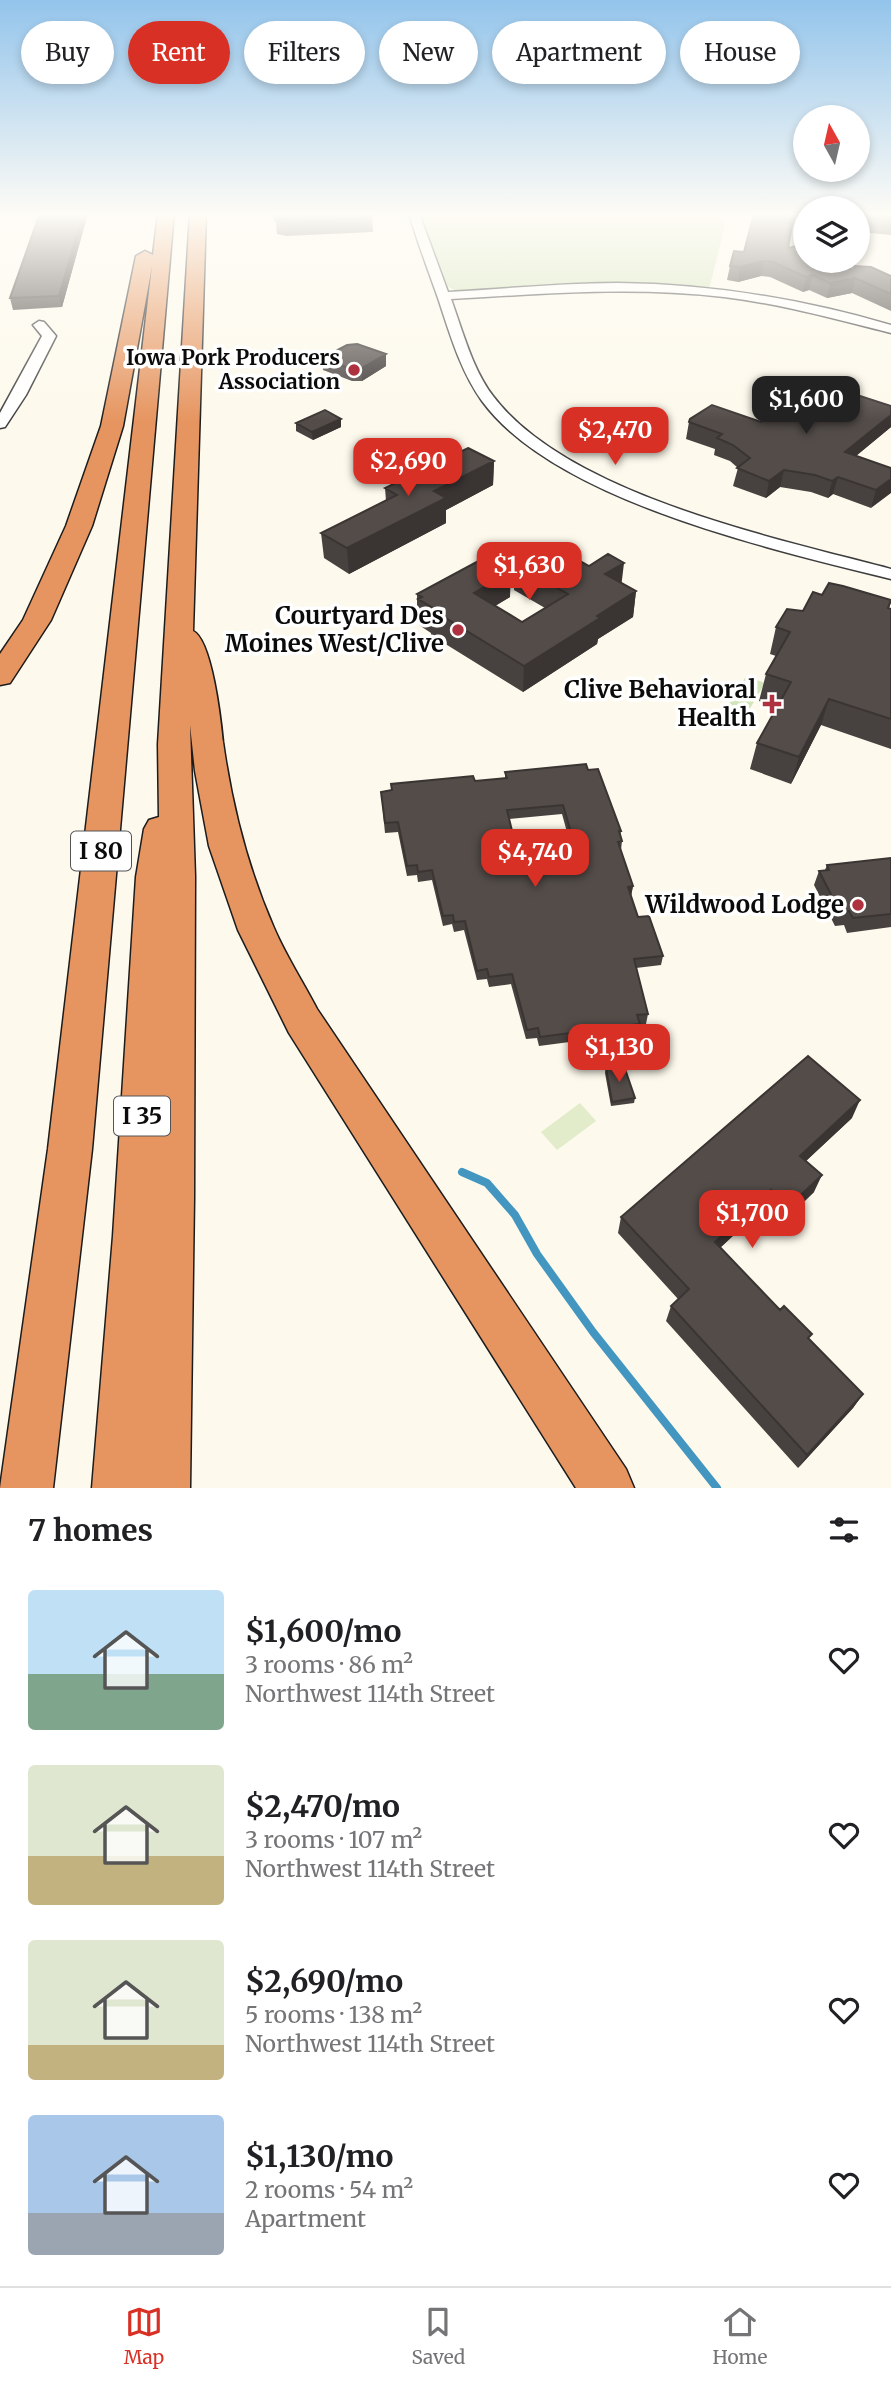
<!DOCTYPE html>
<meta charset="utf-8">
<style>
:root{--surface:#fff;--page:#f6f6f6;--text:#202124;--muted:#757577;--line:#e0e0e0;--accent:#d93025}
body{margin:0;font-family:Merriweather,serif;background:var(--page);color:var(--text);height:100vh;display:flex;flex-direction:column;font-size:26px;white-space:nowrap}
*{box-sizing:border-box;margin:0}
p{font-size:23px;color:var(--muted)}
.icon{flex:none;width:38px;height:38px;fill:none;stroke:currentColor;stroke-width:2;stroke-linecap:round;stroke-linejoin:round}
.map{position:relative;height:1488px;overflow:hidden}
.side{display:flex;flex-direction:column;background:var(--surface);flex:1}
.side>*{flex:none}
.banner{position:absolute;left:21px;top:21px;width:850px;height:63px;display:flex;gap:14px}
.needle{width:46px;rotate:352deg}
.controls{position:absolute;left:793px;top:105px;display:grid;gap:14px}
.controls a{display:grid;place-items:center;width:77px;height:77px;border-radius:50%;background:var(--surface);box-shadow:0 4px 10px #0003;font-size:35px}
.price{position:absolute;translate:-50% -60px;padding:0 16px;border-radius:14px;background:var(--accent);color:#fff;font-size:23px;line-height:46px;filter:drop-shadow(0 2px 4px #0008)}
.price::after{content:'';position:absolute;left:50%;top:42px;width:21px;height:16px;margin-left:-10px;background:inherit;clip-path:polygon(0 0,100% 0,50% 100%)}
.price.current{background:#222;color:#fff}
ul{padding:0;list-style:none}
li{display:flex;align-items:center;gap:21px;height:175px;padding:0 28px}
li span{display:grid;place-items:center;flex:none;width:196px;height:140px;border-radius:7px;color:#555}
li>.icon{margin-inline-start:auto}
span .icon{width:84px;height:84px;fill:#fffc;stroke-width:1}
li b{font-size:30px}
h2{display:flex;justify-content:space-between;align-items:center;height:84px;padding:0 28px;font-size:30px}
.pill{padding:0 24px;border-radius:32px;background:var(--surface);box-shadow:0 4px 10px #0003;font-size:24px;line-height:63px}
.pill.current{background:var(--accent);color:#fff}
.tab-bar{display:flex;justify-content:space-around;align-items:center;height:98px;border-top:2px solid var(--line);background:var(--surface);font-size:19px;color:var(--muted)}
.tab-bar a{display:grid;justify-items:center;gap:4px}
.tab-bar .current{color:var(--accent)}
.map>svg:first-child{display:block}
</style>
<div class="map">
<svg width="891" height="1488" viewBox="0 0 891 1488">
<rect width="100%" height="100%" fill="#fdf9ec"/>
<path fill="#d2e4b9" d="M420,213H728L709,289L459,292L448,287Z
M746,676L765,683L746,715L726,709Z"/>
<path fill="#e2ecca" d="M580,1103L596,1121L557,1150L541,1132Z"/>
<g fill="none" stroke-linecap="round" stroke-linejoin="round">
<path stroke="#4396c0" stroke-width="8" d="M462,1172L487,1183L515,1215L537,1254L593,1332L717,1488"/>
<defs>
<path id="minor" d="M409,213H419L448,292C505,289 562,283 618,283C711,284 802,299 891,325V333C835,319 781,304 724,297C632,286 542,294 451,299C463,332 472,368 493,396C568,495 775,538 891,569V579C775,550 555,501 482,401C460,370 450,334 438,298C428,270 417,241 409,213Z
M39,321L44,322L56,336L26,395L5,427L0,428V413L42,336L33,325Z"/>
<path id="highway" d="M158,213H174L92,1149L53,1488H0L48,1149L152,266L123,426L92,526L51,620L10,683L0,685V654L23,620L66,526L101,426L136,256L145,251L153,255Z
M190,213H206L193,631C212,640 221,721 223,742C232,806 248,869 274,928C286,956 303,982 317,1009L626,1469L634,1488H576L289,1033L238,930L209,846L195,771L190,725L195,876L194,1198L190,1488H92L113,1236L136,877L144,829L149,820L159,817L158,744Z"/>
</defs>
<use href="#minor" stroke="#3e3e3e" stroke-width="3"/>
<use href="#highway" stroke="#1c1c1c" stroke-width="3"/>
<use href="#minor" fill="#fff" fill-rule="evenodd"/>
<use href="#highway" fill="#e69560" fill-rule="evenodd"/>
</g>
<path fill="#47413f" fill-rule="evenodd" d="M40,213H88L62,307L13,310L10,298Z
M275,213H367L366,214L372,215L373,232L286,236L277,234Z
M634,213H664L635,215Z
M754,213H796L793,226H791L788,248L891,276V311L852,293L827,298L809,290L803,292L770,277L761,276L738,282L727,280L730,266L744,252Z
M861,213H891V235L860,232Z
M386,354V366L362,381H352L323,370L322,358Z
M341,419V427L313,440L296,431V423Z
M689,422H761L891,427L856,456L891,468L871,508L833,494L828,498L811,492L780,487L766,498L733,486L738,468L730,461L714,455L715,449L686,439Z
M494,461L493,485L446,510V523L349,574L324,558L321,533L386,501L385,488Z
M515,564L622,583L636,591L633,617L598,639L597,644L523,692L431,635V633L419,625V621L417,620V594L510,597L495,606L522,622L545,608L514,590Z
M822,595L891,602L889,608L891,609V749L821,725L791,784L750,769L757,743L777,707L759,701L766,674L776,656L770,654L776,627L803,611Z
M588,770L621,831L620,836L622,841L621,850L633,886L631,896L638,917L663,956L661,965L636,968L648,1014L646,1024H640L638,1033L539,1046L537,1038L526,1039L511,984L489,987L487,979L477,980L464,930L454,932L452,924L443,926L432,880L418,882L417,875L407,876L398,832L385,833L381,792L391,791V784L475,781L505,778V772ZM562,814L575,861L521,868L509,819Z
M891,858V927L847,933L844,925L835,926L814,885L819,871L825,870L827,865Z
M606,1068L635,1098L634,1103L611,1106L605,1073Z
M852,1118L806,1161L814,1192L781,1224L764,1207L720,1248L863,1394L853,1408L798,1468L666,1321L671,1306L678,1299L618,1233L621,1217Z"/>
<path fill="#3a3533" d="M83,213H88L62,307L59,296Z
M764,261L761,276L738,282L740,267Z
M813,275L809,290L803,292L806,277Z
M855,278L852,293L827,298L830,283Z
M386,354V366L362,381V368Z
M891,415V427L840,469L845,452Z
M341,419V427L313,440L312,432Z
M494,461L493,485L446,510V523L349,574L347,548L434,491Z
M784,470L780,487L766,498L769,481Z
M838,477L833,494L828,498L832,481Z
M891,479V493L871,508L876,490Z
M624,563L621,588L605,574Z
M511,571L510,597L473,619L474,593Z
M636,591L633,617L598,639L597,644L523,692L524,666L597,616Z
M829,699L821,725L791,784L799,757Z
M633,886L631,896L626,897L628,887Z
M860,1100L852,1118L793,1173L800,1156Z
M822,1175L814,1192L781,1224L788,1207Z
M771,1190L764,1207L709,1258L715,1242Z
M863,1394L853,1408L798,1468L807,1455Z"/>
<path fill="#534c49" stroke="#3a3533" stroke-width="2" fill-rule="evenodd" d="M40,213H83L59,296L10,298Z
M275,213H362L372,215V218L285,223L275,220Z
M754,213H764L792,225L788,248L805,244V261H843L855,266L871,267L891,276V294L855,278L830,283L813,275L806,277L773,262L764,261L740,267L730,266L734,251L744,252Z
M862,213H891V227L862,225Z
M357,344L386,354L362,368L351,369L322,358L347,345Z
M817,382L891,406V415L845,452L891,468V479L876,490L838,477L832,481L815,475L784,470L769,481L737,468L750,458L733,445L717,438L722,434L689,422L690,419L712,405L761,422Z
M325,410L341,419L312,432L296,423Z
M468,448L494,461L434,491L446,498L347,548L321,533L397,495L385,488Z
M550,544L589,566L608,554L624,563L605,574L636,591L597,616L600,618L524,666L431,609L433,608L418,599L422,597L417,594L486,557L511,571L474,593L522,622L568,594L515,564Z
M829,583L843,586L891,600L888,608L891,609V719L829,699L799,757L757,743L791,682L766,674L790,632L776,627L787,609L803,611L813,592L822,595Z
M586,764L588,770L598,769L621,831H619L622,841L618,842L633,886L628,887L638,917L649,916L663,956L634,959L648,1014L637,1015L640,1024L540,1037L538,1028L527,1030L512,974L489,977L487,969L477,971L465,921L454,922L453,915L443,916L432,870L418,872L417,865L407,866L398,822L385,823L381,792L392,790L391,784L473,776L475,781L507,778L505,772ZM563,805L579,860L521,868L507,810Z
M891,858V914L853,918L849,911L840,912L819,871L829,870L827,865Z
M808,1056L860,1100L800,1156L822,1175L788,1207L771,1190L715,1242L780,1310L784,1306L812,1334L808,1338L863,1394L807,1455L671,1306L689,1289L621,1217Z
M624,1066L635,1098L612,1102L606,1068Z"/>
<linearGradient id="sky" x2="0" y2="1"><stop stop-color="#93c4eb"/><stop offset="0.51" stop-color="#fefcf6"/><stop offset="1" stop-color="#fefcf6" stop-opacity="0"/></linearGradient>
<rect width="891" height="421" fill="url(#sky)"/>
<g fill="#ad313f" stroke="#fff" stroke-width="2.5">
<circle cx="354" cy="370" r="7"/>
<circle cx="458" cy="630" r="7"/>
<path d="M768.5 693.5h7v7h7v7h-7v7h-7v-7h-7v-7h7z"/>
<circle cx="858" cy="905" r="7"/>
</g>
<g text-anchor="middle" stroke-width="7" stroke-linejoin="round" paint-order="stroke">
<g font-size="21" font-weight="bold" fill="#0b0b0b" stroke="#fff" text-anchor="end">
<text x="340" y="365">Iowa Pork Producers<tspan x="340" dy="24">Association</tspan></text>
</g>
<g fill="#fff" stroke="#545454" stroke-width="2">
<rect x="71" y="831.5" width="60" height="39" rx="5"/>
<rect x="114" y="1096.5" width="56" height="39" rx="5"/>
</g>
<g font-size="23" font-weight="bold" fill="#0b0b0b">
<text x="101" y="859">I 80</text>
<text x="142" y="1124">I 35</text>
</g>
<g font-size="24" font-weight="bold" fill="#0b0b0b" stroke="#fff" text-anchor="end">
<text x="444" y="624">Courtyard Des<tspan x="444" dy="28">Moines West/Clive</tspan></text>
<text x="756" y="698">Clive Behavioral<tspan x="756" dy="28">Health</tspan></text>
<text x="844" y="913">Wildwood Lodge</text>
</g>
</g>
</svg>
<div class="controls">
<a><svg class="needle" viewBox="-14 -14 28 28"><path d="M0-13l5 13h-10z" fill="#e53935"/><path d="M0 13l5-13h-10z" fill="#757577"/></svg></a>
<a><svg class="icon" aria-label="layers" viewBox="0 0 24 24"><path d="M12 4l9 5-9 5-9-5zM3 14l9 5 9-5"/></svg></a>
</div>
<b class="price current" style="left:806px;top:436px">$1,600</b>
<b class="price" style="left:615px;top:467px">$2,470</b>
<b class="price" style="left:408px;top:498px">$2,690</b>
<b class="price" style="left:529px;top:602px">$1,630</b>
<b class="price" style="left:535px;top:889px">$4,740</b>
<b class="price" style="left:619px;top:1084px">$1,130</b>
<b class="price" style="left:752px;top:1250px">$1,700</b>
<div class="banner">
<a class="pill">Buy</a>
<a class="pill current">Rent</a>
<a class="pill">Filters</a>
<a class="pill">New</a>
<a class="pill">Apartment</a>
<a class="pill">House</a>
</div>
</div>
<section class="side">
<h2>7 homes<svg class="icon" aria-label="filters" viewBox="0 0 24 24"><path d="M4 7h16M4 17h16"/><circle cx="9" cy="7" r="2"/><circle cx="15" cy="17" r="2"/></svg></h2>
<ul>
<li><span style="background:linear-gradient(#bfe0f5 60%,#7fa58c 0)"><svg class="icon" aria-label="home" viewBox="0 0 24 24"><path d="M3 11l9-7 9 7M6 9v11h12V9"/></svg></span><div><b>$1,600/mo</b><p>3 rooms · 86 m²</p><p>Northwest 114th Street</p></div><svg class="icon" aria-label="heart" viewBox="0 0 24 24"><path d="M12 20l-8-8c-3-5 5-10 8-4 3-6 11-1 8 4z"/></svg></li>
<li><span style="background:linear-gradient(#dfe7d0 65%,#c2b280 0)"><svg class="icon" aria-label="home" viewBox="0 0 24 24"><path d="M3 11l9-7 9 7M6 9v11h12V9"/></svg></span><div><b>$2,470/mo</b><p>3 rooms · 107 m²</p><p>Northwest 114th Street</p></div><svg class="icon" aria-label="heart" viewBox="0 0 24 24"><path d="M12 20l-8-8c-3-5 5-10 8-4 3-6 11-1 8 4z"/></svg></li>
<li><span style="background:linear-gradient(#dfe7d0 75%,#c2b280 0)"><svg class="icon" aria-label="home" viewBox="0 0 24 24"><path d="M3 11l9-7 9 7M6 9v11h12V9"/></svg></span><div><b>$2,690/mo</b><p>5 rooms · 138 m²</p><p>Northwest 114th Street</p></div><svg class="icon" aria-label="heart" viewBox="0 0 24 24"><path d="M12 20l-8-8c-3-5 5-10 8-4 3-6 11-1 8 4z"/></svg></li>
<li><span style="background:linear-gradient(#a9c7e8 70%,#9aa5b1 0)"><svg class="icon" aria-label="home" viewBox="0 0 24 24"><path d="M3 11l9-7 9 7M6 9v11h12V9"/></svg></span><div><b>$1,130/mo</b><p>2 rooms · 54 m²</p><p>Apartment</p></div><svg class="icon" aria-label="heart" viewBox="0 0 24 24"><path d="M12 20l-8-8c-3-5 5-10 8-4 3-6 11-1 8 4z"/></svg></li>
</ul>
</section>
<nav class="tab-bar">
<a class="current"><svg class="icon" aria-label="map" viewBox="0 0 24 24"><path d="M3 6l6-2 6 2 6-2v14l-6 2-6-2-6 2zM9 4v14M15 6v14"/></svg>Map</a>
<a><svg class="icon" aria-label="saved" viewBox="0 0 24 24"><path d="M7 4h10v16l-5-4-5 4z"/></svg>Saved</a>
<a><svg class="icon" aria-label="home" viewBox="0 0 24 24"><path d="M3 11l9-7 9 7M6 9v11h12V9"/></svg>Home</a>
</nav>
